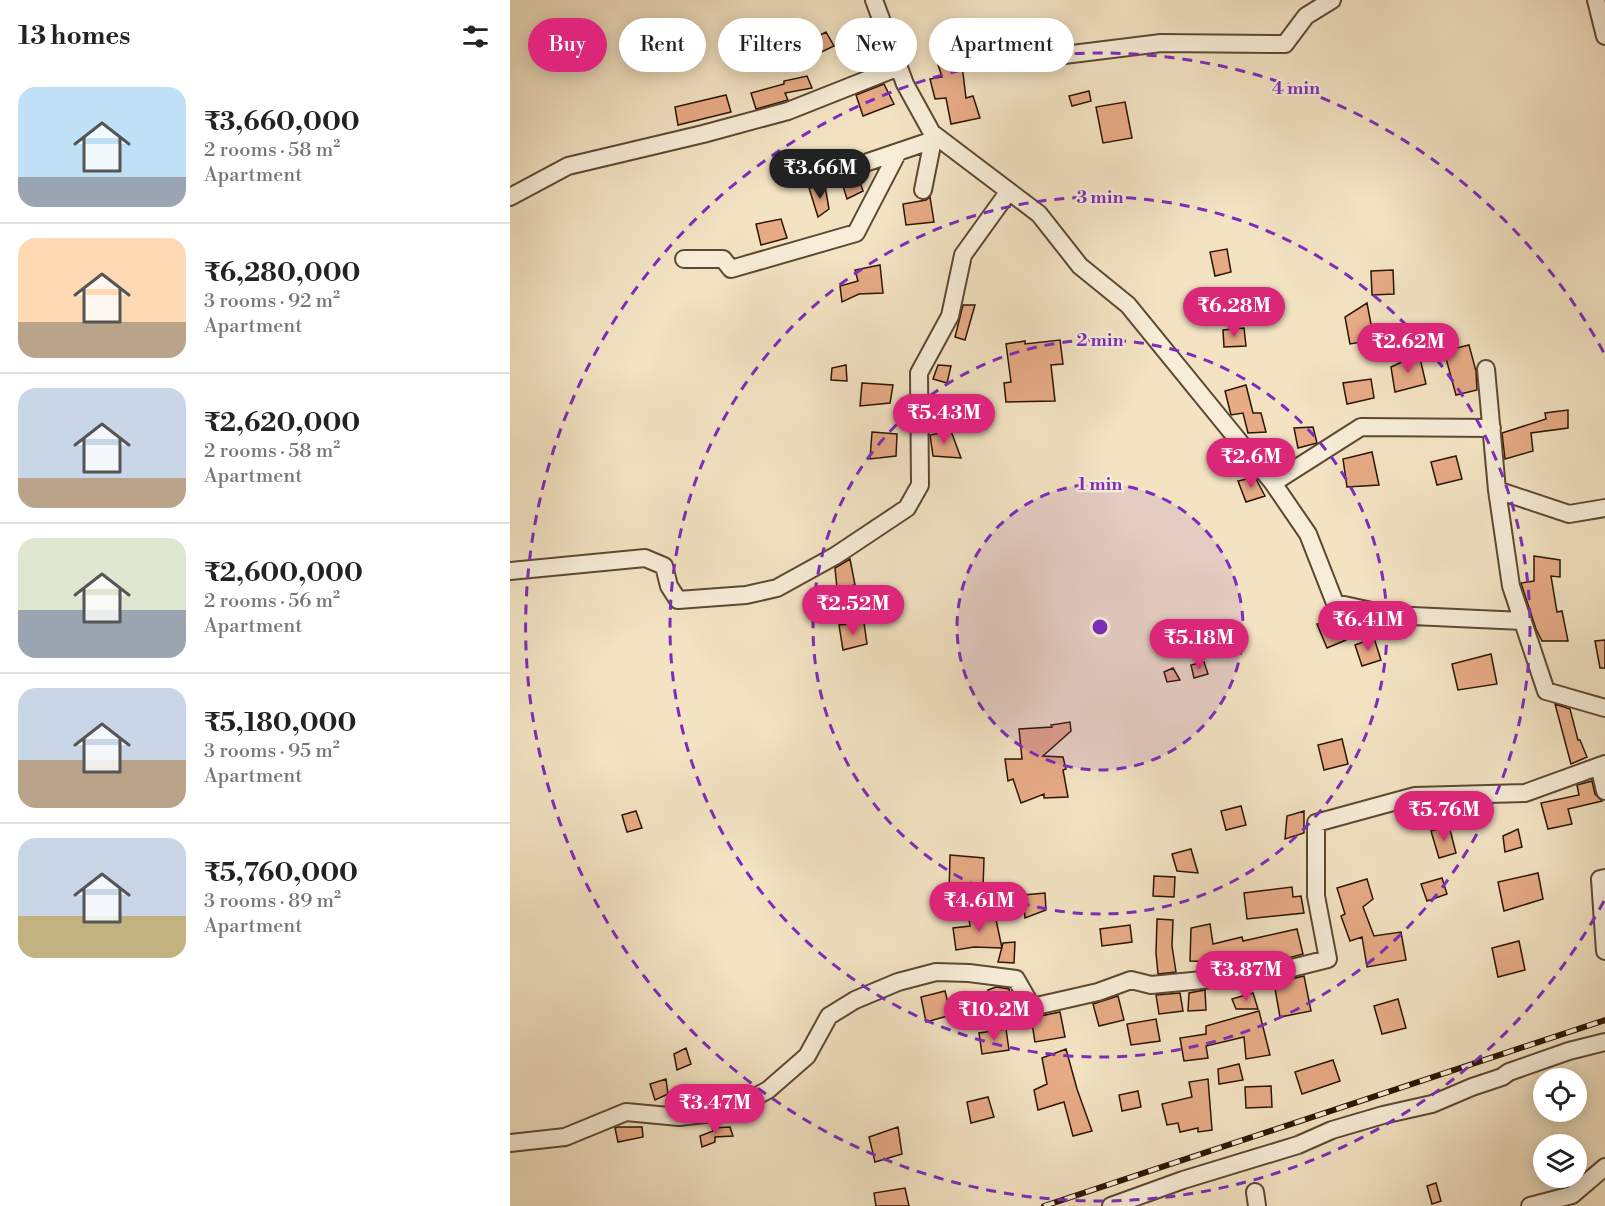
<!DOCTYPE html>
<meta charset="utf-8">
<style>
:root{--surface:#fff;--page:#f2f2f2;--text:#222;--muted:#767676;--line:#e0e0e0;--accent:#db2777}
body{margin:0;font-family:"Libre Bodoni",serif;background:var(--page);color:var(--text);height:100vh;display:flex;flex-direction:column;font-size:22px;white-space:nowrap}
*{box-sizing:border-box;margin:0}
p{font-size:20px;color:var(--muted)}
.icon{flex:none;width:33px;height:33px;fill:none;stroke:currentColor;stroke-width:2;stroke-linecap:round;stroke-linejoin:round}
.map{position:relative;flex:1;overflow:hidden}
.drawer{display:flex;flex-direction:column;background:var(--surface);width:510px}
.drawer>*{flex:none}
.guide{position:absolute;left:18px;top:18px;width:570px;height:54px;display:flex;gap:12px}
.controls{position:absolute;left:1023px;top:1068px;display:grid;gap:12px}
.controls a{display:grid;place-items:center;width:54px;height:54px;border-radius:50%;background:var(--surface);box-shadow:0 3px 15px #0003;font-size:30px}
.price{position:absolute;translate:-50% -51px;padding:0 14px;border-radius:21px;background:var(--accent);color:#fff;font-size:20px;line-height:39px;filter:drop-shadow(0 2px 3px #0008)}
.price::after{content:'';position:absolute;left:50%;top:36px;width:18px;height:14px;margin-left:-9px;background:inherit;clip-path:polygon(0 0,100% 0,50% 100%)}
.price.on{background:#222;color:#fff}
ul{padding:0;list-style:none}
li{display:flex;align-items:center;gap:18px;height:150px;padding:0 18px}
li+li{border-top:2px solid var(--line)}
li span{display:grid;place-items:center;flex:none;width:168px;height:120px;border-radius:18px;color:#555}
li>.icon{margin-inline-start:auto}
span .icon{width:72px;height:72px;fill:#fffc;stroke-width:1}
li b{font-size:26px}
h2{display:flex;justify-content:space-between;align-items:center;height:72px;padding:0 18px;font-size:26px}
.tag{padding:0 21px;border-radius:27px;background:var(--surface);box-shadow:0 3px 15px #0003;font-size:21px;line-height:54px}
.tag.on{background:var(--accent);color:#fff}
main{display:flex;flex:1;min-height:0}
.map>svg:first-child{display:block}
</style>
<main>
<section class="drawer">
<h2>13 homes<svg class="icon" aria-label="filters" viewBox="0 0 24 24"><path d="M4 7h16M4 17h16"/><circle cx="9" cy="7" r="2"/><circle cx="15" cy="17" r="2"/></svg></h2>
<ul>
<li><span style="background:linear-gradient(#bfe0f5 75%,#9aa5b1 0)"><svg class="icon" aria-label="home" viewBox="0 0 24 24"><path d="M3 11l9-7 9 7M6 9v11h12V9"/></svg></span><div><b>₹3,660,000</b><p>2 rooms · 58 m²</p><p>Apartment</p></div></li>
<li><span style="background:linear-gradient(#ffd9b3 70%,#b9a48a 0)"><svg class="icon" aria-label="home" viewBox="0 0 24 24"><path d="M3 11l9-7 9 7M6 9v11h12V9"/></svg></span><div><b>₹6,280,000</b><p>3 rooms · 92 m²</p><p>Apartment</p></div></li>
<li><span style="background:linear-gradient(#c9d6e8 75%,#b9a48a 0)"><svg class="icon" aria-label="home" viewBox="0 0 24 24"><path d="M3 11l9-7 9 7M6 9v11h12V9"/></svg></span><div><b>₹2,620,000</b><p>2 rooms · 58 m²</p><p>Apartment</p></div></li>
<li><span style="background:linear-gradient(#dfe7d0 60%,#9aa5b1 0)"><svg class="icon" aria-label="home" viewBox="0 0 24 24"><path d="M3 11l9-7 9 7M6 9v11h12V9"/></svg></span><div><b>₹2,600,000</b><p>2 rooms · 56 m²</p><p>Apartment</p></div></li>
<li><span style="background:linear-gradient(#c9d6e8 60%,#b9a48a 0)"><svg class="icon" aria-label="home" viewBox="0 0 24 24"><path d="M3 11l9-7 9 7M6 9v11h12V9"/></svg></span><div><b>₹5,180,000</b><p>3 rooms · 95 m²</p><p>Apartment</p></div></li>
<li><span style="background:linear-gradient(#c9d6e8 65%,#c2b280 0)"><svg class="icon" aria-label="home" viewBox="0 0 24 24"><path d="M3 11l9-7 9 7M6 9v11h12V9"/></svg></span><div><b>₹5,760,000</b><p>3 rooms · 89 m²</p><p>Apartment</p></div></li>
</ul>
</section>
<div class="map">
<svg width="1095" height="1206" viewBox="0 0 1095 1206">
<rect width="100%" height="100%" fill="#f3e3c3"/>
<filter id="stains"><feTurbulence type="fractalNoise" baseFrequency=".00333" numOctaves="4"/><feColorMatrix values="0 0 0 0 .2 0 0 0 0 .09 0 0 0 0 .02 0 0 0 .5 -.17"/></filter>
<radialGradient id="worn" r=".72"><stop offset=".6" stop-color="#630" stop-opacity="0"/><stop offset="1" stop-color="#630" stop-opacity=".3"/></radialGradient>
<path fill="#e7ab86" stroke="#2b1502" stroke-width="1.5" d="M316,32L324,46L305,55L298,41Z
M448,45L453,65H452L456,98L463,96L470,118L441,124L436,98L425,99L420,79L432,77L423,49Z
M297,76L302,88L275,93L278,100L246,109L241,93L274,84V81Z
M374,84L384,104L353,116L346,95Z
M579,91L581,101L562,106L559,96Z
M216,95L221,112L168,125L165,107Z
M615,102L622,138L593,143L586,107Z
M348,175L353,191L337,199L332,183Z
M315,186L319,209L308,217L299,188Z
M420,197L424,222L396,225L393,204L416,200Z
M271,219L277,238L251,245L246,224Z
M717,249L721,272L705,276L700,252Z
M370,265L373,293L349,294L332,302L330,286L348,281L345,270Z
M883,270L884,294L862,295L861,271Z
M857,303L864,340L840,344L835,317Z
M453,305H465L455,340L445,337Z
M734,328L736,346L714,347L713,330Z
M550,340L553,364L541,365L545,401L496,402L494,383L501,382L496,344L515,341V344Z
M959,345L966,371L967,390L946,395L934,351Z
M909,354L916,384L885,392L881,367Z
M336,365L337,381L321,380L322,368Z
M428,365L441,366L437,383L423,379Z
M861,379L864,398L837,404L833,383Z
M352,383L383,385L380,403L350,406Z
M736,385L743,413H751L756,432L738,433L733,413L721,415L715,391Z
M1058,410V428L1021,433L1023,451L995,459L992,433L1036,419L1035,413Z
M803,427L807,443L788,448L784,428Z
M441,431L451,458L423,456L420,435Z
M362,432L387,434L386,456L360,459Z
M862,452L869,485L837,487L833,459Z
M946,456L952,479L927,485L921,462Z
M745,477L755,496L736,502L728,481Z
M1024,556L1050,560V577L1041,576L1047,612L1052,611L1058,641H1032L1026,629L1011,583L1024,581Z
M340,559L345,585L327,588L325,568Z
M829,620L836,640L817,648L807,624Z
M354,623L357,644L333,650L329,625Z
M864,638L871,660L852,666L845,645Z
M1095,640V668H1090L1085,641Z
M981,654L987,684L948,690L942,664Z
M694,662L698,674L684,678L681,665Z
M663,668L670,680L657,682L654,672Z
M1045,704L1060,709L1068,740H1070L1077,757L1061,764Z
M560,722L561,731L533,756L553,757L556,769L553,770L558,797L534,798V794L511,803L503,779L498,781L495,759H512L509,729L542,727L541,725Z
M832,739L838,764L814,770L808,745Z
M1082,781L1085,794L1092,801L1058,809L1062,824L1038,829L1031,803L1069,795L1067,785Z
M731,806L736,825L716,830L711,811Z
M126,811L132,828L117,832L112,815Z
M794,811V833L775,839L777,816Z
M939,826L946,853L929,858L921,831Z
M1008,829L1012,847L995,852L993,836Z
M681,849L688,873L667,871L662,854Z
M440,855L474,858L473,889L439,893Z
M1028,873L1033,899L994,911L988,882Z
M644,876L665,877L664,897L643,896Z
M932,878L937,894L917,901L911,884Z
M857,879L863,899L853,907L864,936L891,932L896,960L857,967L852,937L840,941L831,916L835,914L827,888Z
M782,887L783,897L791,896L794,913L737,919L734,893Z
M535,893L536,910L515,918L513,895Z
M484,910L492,948L464,947L446,950L443,928L460,926L459,919Z
M647,919L663,920L662,946L666,972L648,974L646,953Z
M700,924L703,944L732,937L733,941L787,929L793,954L749,966L746,955L707,962L680,961L681,928Z
M620,925L622,942L592,946L590,929Z
M1009,941L1015,970L988,977L982,948Z
M505,942L504,963L488,962L493,943Z
M794,976L801,1011L770,1017L764,983Z
M486,987L499,989L503,1006L471,1009L474,1023L450,1028L445,1007L479,999L478,990Z
M695,990L696,1010L678,1011L679,993Z
M435,991L441,1015L416,1022L411,997Z
M670,993L673,1011L649,1014L646,995Z
M743,993L748,1009H726L722,999Z
M608,996L614,1020L589,1026L583,1004Z
M888,999L896,1028L872,1034L864,1006Z
M749,1011L760,1055L736,1059L734,1037L696,1046L698,1058L674,1061L670,1038L696,1034V1026Z
M550,1012L555,1037L525,1042L521,1018Z
M646,1019L650,1041L621,1045L617,1024Z
M496,1029L499,1050L472,1054L469,1033Z
M176,1048L181,1064L167,1070L164,1054Z
M556,1049L567,1089L582,1131L563,1136L554,1102L528,1110L524,1090L537,1084L532,1058Z
M823,1060L830,1081L792,1094L785,1072Z
M729,1064L733,1080L709,1084L708,1069Z
M156,1079L158,1094L145,1100L140,1084Z
M698,1079L702,1130L688,1132V1128L670,1132L668,1123L657,1125L652,1104L682,1097L679,1082Z
M761,1086L762,1107L736,1108L735,1087Z
M628,1091L631,1107L612,1111L609,1095Z
M478,1097L484,1117L461,1123L457,1102Z
M108,1127H132L133,1137L108,1142L105,1128Z
M220,1127L223,1136L205,1137V1142L192,1147L190,1136L203,1131L202,1128Z
M388,1127L392,1154L365,1162L359,1137Z
M926,1183L931,1201L922,1204L917,1186Z
M395,1188L399,1206H366L364,1193Z"/>
<g fill="none" stroke-linecap="round" stroke-linejoin="round">
<defs>
<path id="minor" d="M364,0L395,84L422,133L529,214L570,266L618,305L763,483L798,534L825,603L880,615L1013,621
M1086,0L1095,36
M538,57L651,43L775,44L796,16L822,0
M358,162L429,138
M413,190L423,140
M0,197L58,166L193,134L278,111L389,67
M174,259H213L221,269L346,233L388,152
M976,369L987,490L1001,586L1036,691L1095,708
M763,483L851,427L982,428
M987,490L1059,514L1095,508
M0,571L135,558L154,566L159,586L168,600L236,595L267,588L325,556L397,508L410,485L409,373L440,316L453,255L499,191
M1089,766L1095,791
M1095,878L1090,879L1095,951
M0,1143L55,1137L116,1112L169,1117L219,1111L258,1090L297,1056L319,1016L345,1000L388,982L426,972L459,973L506,979L522,1007L588,992L621,980L641,985L703,979H738L818,959L806,896V823L905,796L1015,793L1095,764
M745,1192L747,1206
M601,1206L673,1180L788,1145L822,1130L873,1115L922,1104L962,1087L992,1077L999,1072L1059,1051L1095,1042
M1020,1206L1062,1195L1095,1167"/>
</defs>
<use href="#minor" stroke="#5d4832" stroke-width="20"/>
<use href="#minor" stroke="#f7edd8" stroke-width="16"/>
<defs>
<path id="rail" d="M534,1206L1095,1020"/>
</defs>
<use href="#rail" stroke="#2b1502" stroke-width="6"/>
<use href="#rail" stroke="#f7edd8" stroke-width="4" stroke-dasharray="11" stroke-linecap="butt"/>
</g>
<circle cx="590" cy="627" r="143" fill="#7b2cbf" fill-opacity=".12"/>
<g fill="none" stroke="#7b2cbf" stroke-width="3" stroke-dasharray="10 8">
<circle cx="590" cy="627" r="143"/>
<circle cx="590" cy="627" r="287"/>
<circle cx="590" cy="627" r="430"/>
<path d="M1094 901A574 574 0 1 1 1094 353"/>
</g>
<circle cx="590" cy="627" r="9" fill="#7b2cbf" stroke="#f7edd8" stroke-width="3"/>
<g font-size="18" text-anchor="middle" font-weight="bold" fill="#7b2cbf" stroke="#f7edd8" stroke-width="4.5" stroke-linejoin="round" paint-order="stroke">
<text x="786" y="94">4 min</text>
<text x="590" y="203">3 min</text>
<text x="590" y="346">2 min</text>
<text x="590" y="490">1 min</text>
</g>
<rect width="100%" height="100%" filter="url(#stains)"/>
<rect width="100%" height="100%" fill="url(#worn)"/>
</svg>
<div class="controls">
<a><svg class="icon" aria-label="locate" viewBox="0 0 24 24"><circle cx="12" cy="12" r="6"/><path d="M12 2v4M12 18v4M2 12h4M18 12h4"/></svg></a>
<a><svg class="icon" aria-label="layers" viewBox="0 0 24 24"><path d="M12 4l9 5-9 5-9-5zM3 14l9 5 9-5"/></svg></a>
</div>
<b class="price on" style="left:310px;top:200px">₹3.66M</b>
<b class="price" style="left:724px;top:338px">₹6.28M</b>
<b class="price" style="left:898px;top:374px">₹2.62M</b>
<b class="price" style="left:434px;top:445px">₹5.43M</b>
<b class="price" style="left:741px;top:489px">₹2.6M</b>
<b class="price" style="left:343px;top:636px">₹2.52M</b>
<b class="price" style="left:858px;top:652px">₹6.41M</b>
<b class="price" style="left:689px;top:670px">₹5.18M</b>
<b class="price" style="left:934px;top:842px">₹5.76M</b>
<b class="price" style="left:469px;top:933px">₹4.61M</b>
<b class="price" style="left:736px;top:1002px">₹3.87M</b>
<b class="price" style="left:484px;top:1042px">₹10.2M</b>
<b class="price" style="left:205px;top:1135px">₹3.47M</b>
<div class="guide">
<a class="tag on">Buy</a>
<a class="tag">Rent</a>
<a class="tag">Filters</a>
<a class="tag">New</a>
<a class="tag">Apartment</a>
</div>
</div>
</main>
